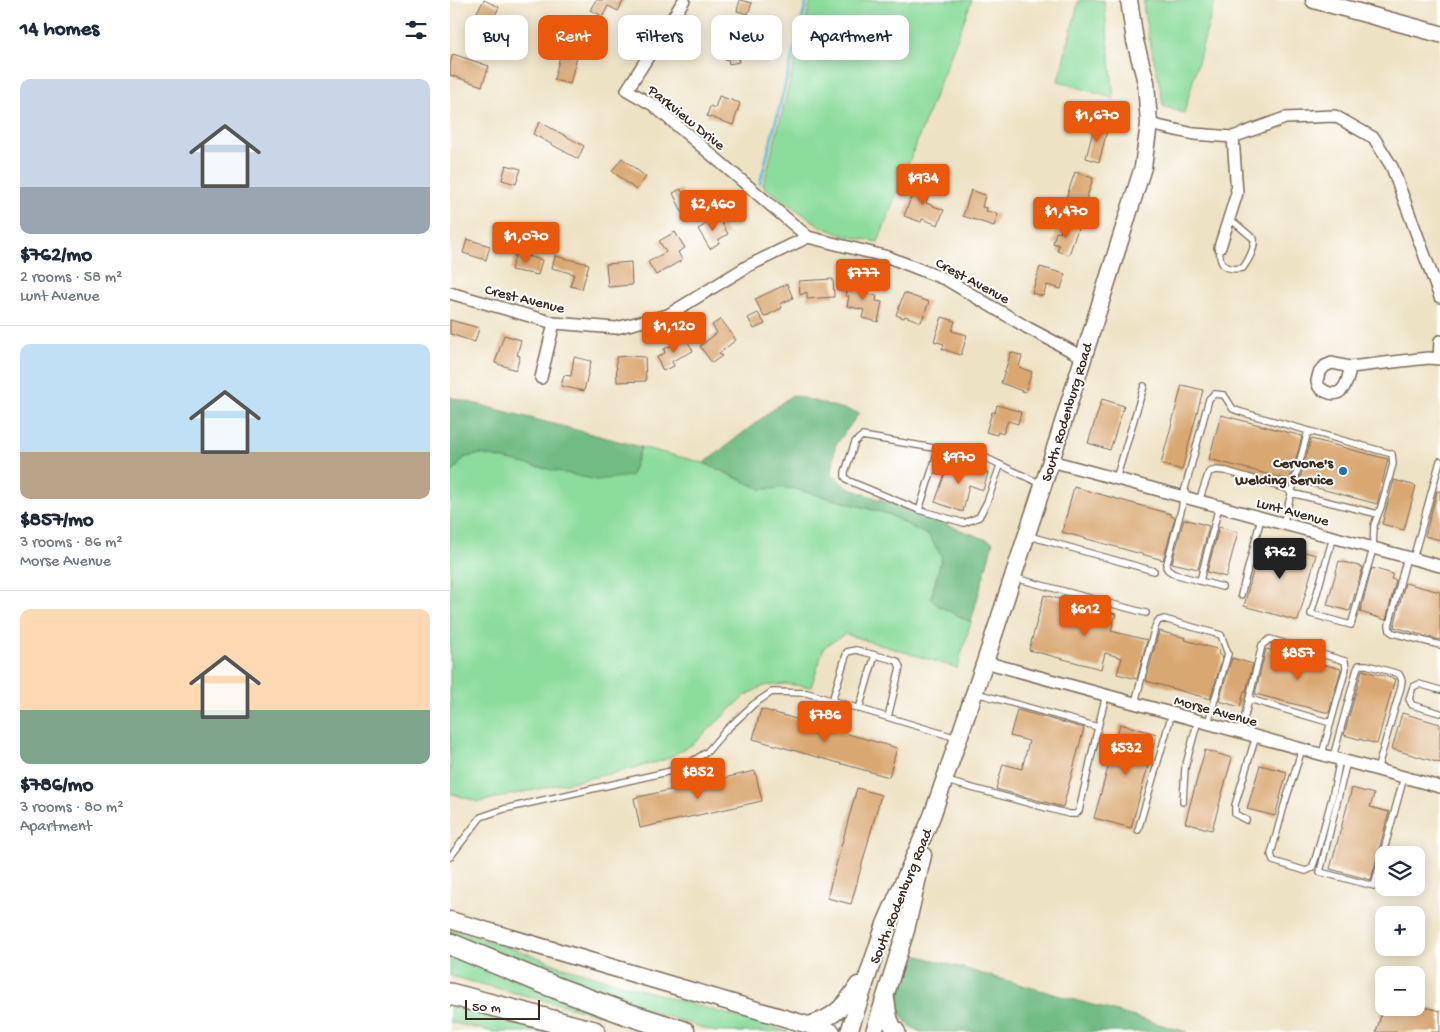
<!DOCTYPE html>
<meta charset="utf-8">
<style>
:root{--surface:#fff;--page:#f2f2f3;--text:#1f2937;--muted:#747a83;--line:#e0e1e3;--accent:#ea580c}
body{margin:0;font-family:"Gochi Hand",sans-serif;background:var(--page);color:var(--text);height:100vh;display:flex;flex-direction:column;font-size:19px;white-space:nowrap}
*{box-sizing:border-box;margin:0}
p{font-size:16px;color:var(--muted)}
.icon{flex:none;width:28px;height:28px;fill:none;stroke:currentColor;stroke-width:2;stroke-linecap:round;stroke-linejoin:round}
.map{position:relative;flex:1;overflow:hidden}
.side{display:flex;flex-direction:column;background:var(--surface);width:450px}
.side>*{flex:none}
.top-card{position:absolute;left:15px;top:15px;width:475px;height:45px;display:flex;gap:10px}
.fabs{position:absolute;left:925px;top:846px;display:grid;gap:10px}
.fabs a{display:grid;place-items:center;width:50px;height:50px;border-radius:10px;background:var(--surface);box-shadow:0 2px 12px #0003;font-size:25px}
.scale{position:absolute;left:15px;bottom:12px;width:75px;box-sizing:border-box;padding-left:5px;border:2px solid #3b2a1e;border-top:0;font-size:14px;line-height:18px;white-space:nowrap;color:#3b2a1e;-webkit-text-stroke:4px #fff;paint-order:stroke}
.price{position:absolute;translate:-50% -42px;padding:0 11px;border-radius:5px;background:var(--accent);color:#fff;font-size:16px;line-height:32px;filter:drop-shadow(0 1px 2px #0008)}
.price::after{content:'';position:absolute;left:50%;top:30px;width:15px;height:11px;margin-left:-8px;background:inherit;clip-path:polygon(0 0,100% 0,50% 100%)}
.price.on{background:#222;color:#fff}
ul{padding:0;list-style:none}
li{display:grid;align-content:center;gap:10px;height:265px;padding:0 20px}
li+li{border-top:1px solid var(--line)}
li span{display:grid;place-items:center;height:155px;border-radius:10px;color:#555}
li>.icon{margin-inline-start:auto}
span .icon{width:90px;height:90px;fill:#fffc;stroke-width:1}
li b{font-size:21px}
h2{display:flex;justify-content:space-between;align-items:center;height:60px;padding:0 20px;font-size:21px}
.pill{padding:0 18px;border-radius:10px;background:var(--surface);box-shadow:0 2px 12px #0003;font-size:18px;line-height:45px}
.pill.on{background:var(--accent);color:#fff}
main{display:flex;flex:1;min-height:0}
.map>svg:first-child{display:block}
</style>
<main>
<section class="side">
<h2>14 homes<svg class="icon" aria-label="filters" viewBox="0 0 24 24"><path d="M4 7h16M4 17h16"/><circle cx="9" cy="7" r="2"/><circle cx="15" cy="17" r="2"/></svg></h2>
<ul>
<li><span style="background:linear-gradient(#c9d6e8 70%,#9aa5b1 0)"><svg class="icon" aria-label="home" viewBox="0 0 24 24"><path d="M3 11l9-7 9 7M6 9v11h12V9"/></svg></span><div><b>$762/mo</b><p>2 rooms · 58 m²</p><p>Lunt Avenue</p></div></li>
<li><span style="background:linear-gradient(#bfe0f5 70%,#b9a48a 0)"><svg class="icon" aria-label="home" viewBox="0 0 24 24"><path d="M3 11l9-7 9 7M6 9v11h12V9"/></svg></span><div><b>$857/mo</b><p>3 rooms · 86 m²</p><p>Morse Avenue</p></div></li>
<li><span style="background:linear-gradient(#ffd9b3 65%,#7fa58c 0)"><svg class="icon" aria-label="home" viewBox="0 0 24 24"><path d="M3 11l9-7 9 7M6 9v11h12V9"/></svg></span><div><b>$786/mo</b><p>3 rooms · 80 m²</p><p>Apartment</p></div></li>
</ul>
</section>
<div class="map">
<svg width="990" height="1032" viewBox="0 0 990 1032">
<rect width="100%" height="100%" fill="#fff"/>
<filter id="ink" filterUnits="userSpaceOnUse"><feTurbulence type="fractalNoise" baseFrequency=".02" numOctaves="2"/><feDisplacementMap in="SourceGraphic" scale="10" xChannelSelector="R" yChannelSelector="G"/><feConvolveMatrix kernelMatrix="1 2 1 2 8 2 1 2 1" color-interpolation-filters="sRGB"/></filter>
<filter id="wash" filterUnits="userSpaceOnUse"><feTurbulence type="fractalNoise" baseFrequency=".0096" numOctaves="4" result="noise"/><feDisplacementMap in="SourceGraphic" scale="20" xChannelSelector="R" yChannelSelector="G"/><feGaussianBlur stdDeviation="1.12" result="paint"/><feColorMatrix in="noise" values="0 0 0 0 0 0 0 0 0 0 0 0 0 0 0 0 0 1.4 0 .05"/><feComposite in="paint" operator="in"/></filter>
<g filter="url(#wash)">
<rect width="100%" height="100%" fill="#eee2c4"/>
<path fill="#8cdc9c" stroke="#64835d" d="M361,0H522L428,242L392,235L370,226L313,186Z
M629,0H654L664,99L608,81Z
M694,0H765L734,113L713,106C710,80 702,54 697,28C695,18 693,9 694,0Z
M191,447L254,463L311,489L342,488L438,514L479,536L492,557L481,598L487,605L521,622L507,668L395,634L374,647L361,687L336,684L313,686L295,696L243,744L214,760L177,770L28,802L0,793V475L15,457L31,454L181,476Z
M0,928L85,956L109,966L339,1032H265L176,1003L0,934Z
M0,952L154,1016L0,976Z
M0,1007L98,1032H44L0,1022Z"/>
<path fill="#71bc84" stroke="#567351" d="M342,395L409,413L385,446L382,473L396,487L543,542L521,622L487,605L481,598L492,557L479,536L438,514L342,488L311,489L254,463Z
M0,397L191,447L181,476L146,480L31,454L15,457L0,475Z
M456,952L737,1032H470C466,1029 460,1027 457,1023C440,1005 452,974 456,952Z"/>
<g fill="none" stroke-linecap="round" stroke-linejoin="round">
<path stroke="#59bdd7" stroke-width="3" d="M310,183L357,0"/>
</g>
<g id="blocks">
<path fill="#d9a771" d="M34,0L49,7L37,33L20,24Z
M146,0H174L168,11L158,6L153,16L140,10Z
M290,0L302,3L298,14L287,11Z
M284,23L286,34L291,33L295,54L288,55L289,62L279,64L278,59L275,60L269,35L275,34L273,26Z
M111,52L127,56L120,84L104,80Z
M3,54L39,66L32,86L0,75V63Z
M269,96L290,103L283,125L257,116L260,106L265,108Z
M90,122L134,146L128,159L83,134Z
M645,123L658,127L649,162L636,158Z
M172,158L196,177L186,190L162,171Z
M56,165L71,169L66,184L52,180Z
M625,172L643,178L634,207L615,201Z
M468,180L482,186L476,203L494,210L488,225L472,219L471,222L454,216Z
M231,189L241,210L233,214L223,193Z
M521,190L535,195L532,207L537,208L536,211L548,214L544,226L513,216Z
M268,217L278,234L268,240L269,243L260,249L248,229Z
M613,223L628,228L619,255L607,251L609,245L603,243L606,232L610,233Z
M225,232L235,248L228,252L232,260L206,275L198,262L216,252L209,241Z
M17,239L40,246L36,260L13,253Z
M66,253L92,260L88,275L61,270Z
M105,256L139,264L132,289L120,286L124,274L102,268Z
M181,262L182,285L158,287L156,264Z
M590,267L615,274L611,289L597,285L593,296L582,293Z
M383,279L384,297L357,299V292L350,295L349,281Z
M399,279L412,281L410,292L427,296L426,301L432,302L428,322L412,318L414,310L397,306L399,296H395Z
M337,284L343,298L330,304L332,308L314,317L305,299Z
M454,293L479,302L471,322L455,316L454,318L446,315Z
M308,313L315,324L304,329L298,318Z
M492,317L505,321L502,331L517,335L511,355L492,349L494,344L484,341Z
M271,319L286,340L269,353L272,356L262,363L250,346L267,333L262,325Z
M0,320L29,328L25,342L0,334Z
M54,335L71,340L67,355L70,356L66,370L45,363Z
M236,338L243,351L222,361L224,366L213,371L207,357L215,353L214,349Z
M561,352L572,356L569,367L582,372L575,392L551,383Z
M177,356L195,357L196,381L167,382L166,357Z
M124,357L141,361L134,391L111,386L114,375L121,376Z
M732,385L753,390L732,470L711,464Z
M652,399L674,406L660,450L638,443Z
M547,405L571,412L568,424L558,421L553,434L548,432L547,435L536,432L542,412L545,413Z
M771,415L852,436L840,480L759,459Z
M861,439L938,459L927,504L849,483Z
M500,459L538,473L533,490L519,485L513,512L485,502Z
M944,480L966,486L954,530L932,524Z
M624,487L721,514V516L725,517L713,560L612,532Z
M987,491H990V540L975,536Z
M734,519L759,526L748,569L722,563Z
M769,527L788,532L776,577L757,572Z
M811,540L866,555L848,621L794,606Z
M889,561L913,567L900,610L899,611L877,605Z
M922,568L943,574L941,579L946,580L936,620L910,612Z
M955,583L990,592V640L944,627Z
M594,595L666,614L661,631L697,640L687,679L667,674L672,658L655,653L651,669L579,650Z
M709,631L736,638L735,640L770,650L768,654L773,656L760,699L696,681Z
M816,649L891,669L879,713L805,694Z
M782,658L803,664L796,691H794L790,707L769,701Z
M912,670L945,679L927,744L894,735Z
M311,709L447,748L439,777L303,739Z
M567,710L634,728L613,807L546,789L553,764L572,769L579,741L560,736Z
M952,713L990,724V763L942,749Z
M670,724L707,734L681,828L644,818Z
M755,750L782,758L762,830L735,823Z
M810,765L837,772L825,816L797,809Z
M305,771L312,801L190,828L184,798Z
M407,788L431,795L401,904L377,898Z
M902,788L924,794L920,807L939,812L921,880L880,869Z
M966,1005L990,1011V1032H926L933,1008H966Z"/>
</g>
</g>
<g filter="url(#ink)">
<use href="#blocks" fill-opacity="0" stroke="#7a6a58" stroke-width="1"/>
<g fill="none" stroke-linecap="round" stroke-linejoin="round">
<defs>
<path id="lane" d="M770,247C768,265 775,271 793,268C799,259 805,249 804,239L779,218
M489,448L469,510L399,481L395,477V472L405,442L412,436L532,456L591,484
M666,479L694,386
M749,501L759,472L766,470L776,471L837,489L841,493L928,514
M469,510L514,523L529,517L537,502L550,466
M833,524L858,431
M579,536L704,571
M957,557L939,625L940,631L943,633L990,645
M963,559L990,461
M565,578L696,613
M750,581L769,506
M772,587L724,574L718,570L716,567L732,507L733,496L759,399L764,394L774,395L783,409L791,412L942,454L943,464L931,507L924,525L923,549L901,625L861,614L883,537
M791,595L811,518
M990,690L969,684L963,687L959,699L962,705L990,713
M526,693L648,727L656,695
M799,699L881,723
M382,701L397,652L406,650L444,660L447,661L450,667L438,717
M685,703L705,627L708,621L714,619L771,635L778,654L758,723
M409,709L425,655
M791,732L812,645L820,639L895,661L896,668L872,754
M852,749L834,806L821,854L823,861L856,871L862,868L865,860L882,798L890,759
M883,757L907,669L909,665H917L949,674L952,680L951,687L927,770
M897,761L870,872L924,886L954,777
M496,781L619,814H626L629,811L648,727
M733,802L735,768L748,720
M796,820L785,814V805L806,736
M688,830L722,713
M0,857L31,817L54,809L230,769L257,752L276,730L304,704L322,692L357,693L507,738"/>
<path id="street" d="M234,0L177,90L203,105L358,237
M699,124L744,134L783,137L835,118L885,116L924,138L942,167L990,297
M770,247L787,193L783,137
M0,293L104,323L166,328L218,315L298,266L358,237L438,257L497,280L578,328L633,357
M989,359L990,341
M900,367C898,385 890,404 869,387L867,381L869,373L875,366L882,363L900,367L978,358L990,359
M91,378L104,323
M601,461L990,566
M535,662L990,787"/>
<path id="secondary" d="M864,0L990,34
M0,920L382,1032
M436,999C438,1011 438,1023 447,1032
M359,1025C384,1018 395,1006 408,985
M399,1032L435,924L482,816L535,662L601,461L693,167L699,124L696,82L685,41L679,0
M424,1032L456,930L473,855"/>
<path id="highway" d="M0,944L104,987L177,1014L234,1032
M0,994L144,1032"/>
</defs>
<use href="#lane" stroke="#7a6a58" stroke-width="8"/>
<use href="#street" stroke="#7a6a58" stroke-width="14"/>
<use href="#secondary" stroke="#7a6a58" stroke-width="19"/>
<use href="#highway" stroke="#7a6a58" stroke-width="24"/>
<use href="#lane" stroke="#fff" stroke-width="5.5"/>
<use href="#street" stroke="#fff" stroke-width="11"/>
<use href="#secondary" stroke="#fff" stroke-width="16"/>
<use href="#highway" stroke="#fff" stroke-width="21"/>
</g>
</g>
<circle fill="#1f6fb2" stroke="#fff" stroke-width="2" cx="893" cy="471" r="5"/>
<g text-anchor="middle" stroke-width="4" stroke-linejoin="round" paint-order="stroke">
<g font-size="15" fill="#3b2a1e" stroke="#fff">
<text transform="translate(237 117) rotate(39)" y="5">Parkview Drive</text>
<text transform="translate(523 280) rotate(28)" y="5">Crest Avenue</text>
<text transform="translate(75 298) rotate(14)" y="5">Crest Avenue</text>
<text transform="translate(616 412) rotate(-73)" y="5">South Rodenburg Road</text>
<text transform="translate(843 511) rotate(15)" y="5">Lunt Avenue</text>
<text transform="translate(766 710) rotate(15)" y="5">Morse Avenue</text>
<text transform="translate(450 896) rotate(-68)" y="5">South Rodenburg Road</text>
</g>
<g font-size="15" font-weight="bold" fill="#3b2a1e" stroke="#fff" text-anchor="end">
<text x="883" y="467">Cervone's<tspan x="883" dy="17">Welding Service</tspan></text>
</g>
</g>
</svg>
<div class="fabs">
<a><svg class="icon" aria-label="layers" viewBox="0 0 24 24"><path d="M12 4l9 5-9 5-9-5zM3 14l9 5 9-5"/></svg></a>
<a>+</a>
<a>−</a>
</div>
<div class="scale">50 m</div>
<b class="price" style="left:647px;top:143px">$1,670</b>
<b class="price" style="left:473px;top:206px">$934</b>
<b class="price" style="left:263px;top:232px">$2,460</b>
<b class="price" style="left:616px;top:239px">$1,470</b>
<b class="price" style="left:76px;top:264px">$1,070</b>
<b class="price" style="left:413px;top:301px">$777</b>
<b class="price" style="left:224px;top:354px">$1,120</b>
<b class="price" style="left:509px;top:485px">$970</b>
<b class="price on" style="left:830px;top:580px">$762</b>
<b class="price" style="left:635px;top:637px">$612</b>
<b class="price" style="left:848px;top:681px">$857</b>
<b class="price" style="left:375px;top:743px">$786</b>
<b class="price" style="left:676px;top:776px">$532</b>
<b class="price" style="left:248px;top:800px">$852</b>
<div class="top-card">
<a class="pill">Buy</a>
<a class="pill on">Rent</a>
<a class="pill">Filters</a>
<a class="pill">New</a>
<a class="pill">Apartment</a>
</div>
</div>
</main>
